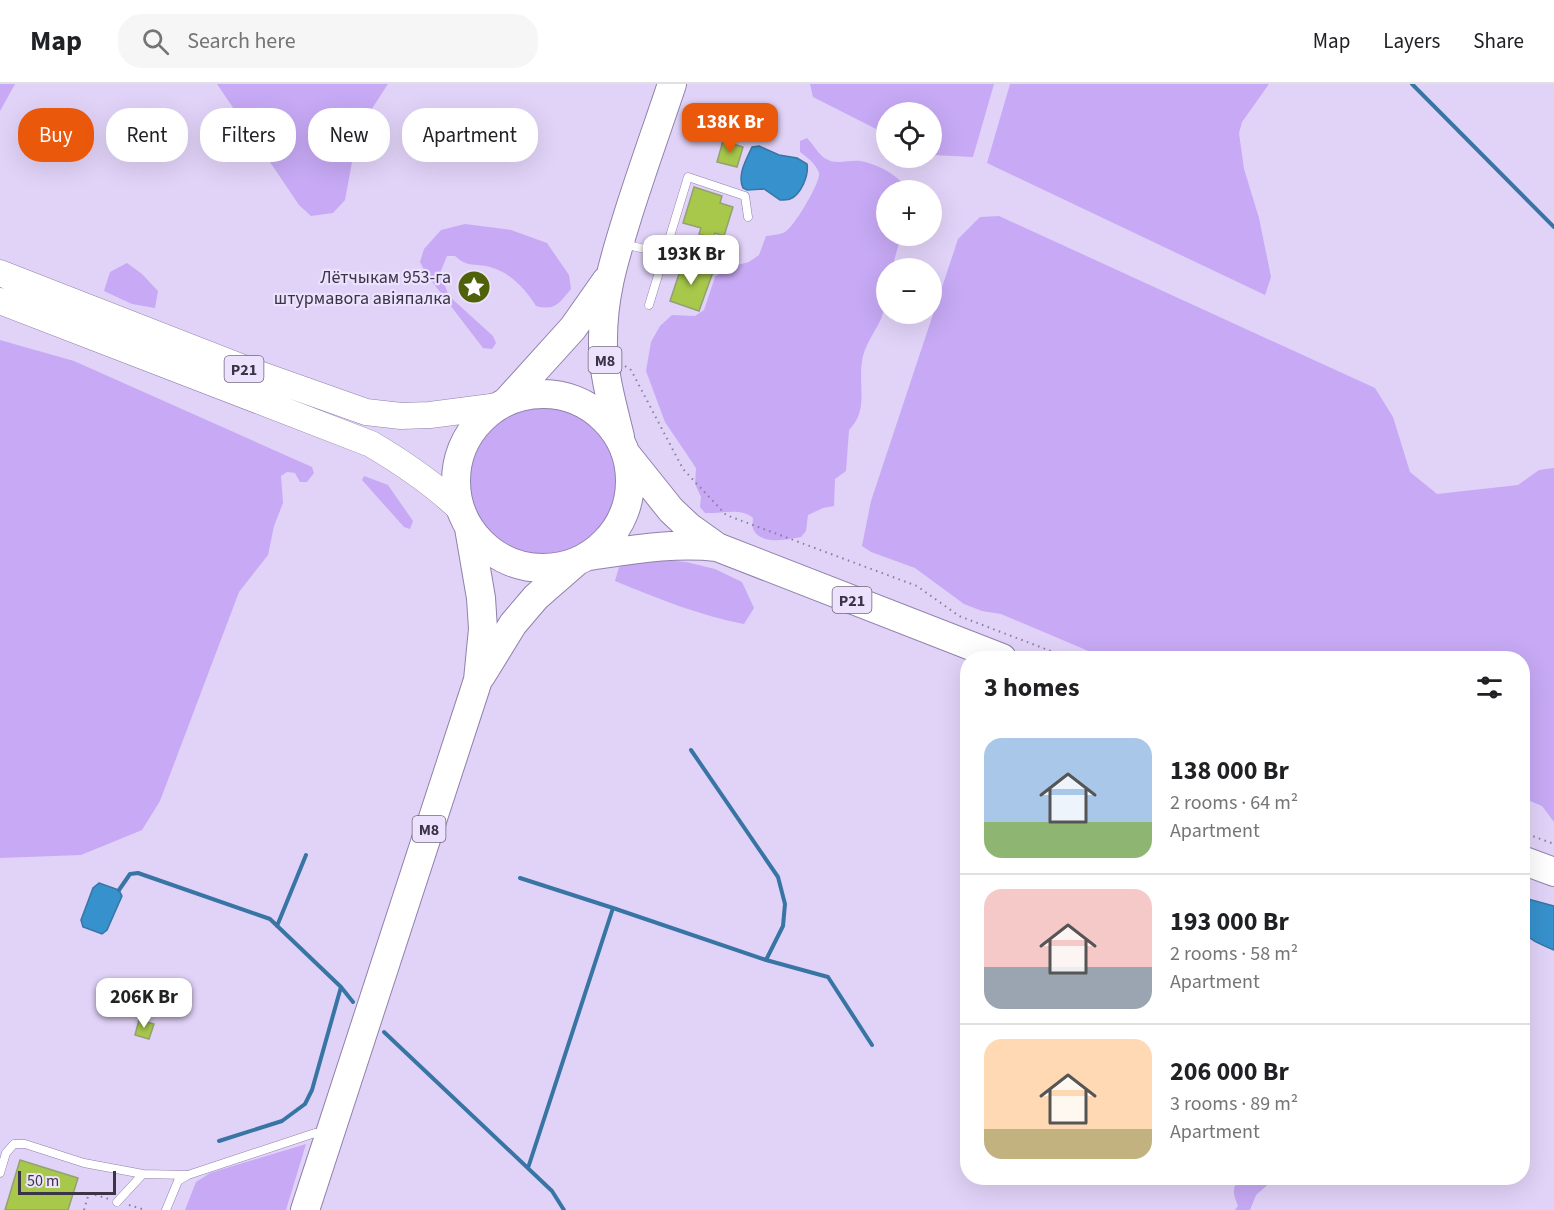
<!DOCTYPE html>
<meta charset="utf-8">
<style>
:root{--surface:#fff;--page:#f6f6f6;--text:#202124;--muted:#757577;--line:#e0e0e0;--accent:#ea580c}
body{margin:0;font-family:"Source Sans 3",sans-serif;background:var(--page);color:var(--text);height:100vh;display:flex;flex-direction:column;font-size:22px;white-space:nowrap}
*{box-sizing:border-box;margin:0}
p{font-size:20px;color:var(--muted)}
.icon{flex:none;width:33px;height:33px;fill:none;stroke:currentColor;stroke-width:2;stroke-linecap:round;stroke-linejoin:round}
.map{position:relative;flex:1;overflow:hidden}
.drawer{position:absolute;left:960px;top:567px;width:570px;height:534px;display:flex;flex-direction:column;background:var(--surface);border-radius:24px;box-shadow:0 6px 24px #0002}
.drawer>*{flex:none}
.hud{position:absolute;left:18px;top:24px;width:570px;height:54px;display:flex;gap:12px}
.fabs{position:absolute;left:876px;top:18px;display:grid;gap:12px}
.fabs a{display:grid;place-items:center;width:66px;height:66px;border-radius:50%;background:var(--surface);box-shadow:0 6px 24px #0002;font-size:30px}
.scale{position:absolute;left:18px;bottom:15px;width:98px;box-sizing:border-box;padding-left:6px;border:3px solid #3b3446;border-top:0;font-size:16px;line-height:21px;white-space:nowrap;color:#3b3446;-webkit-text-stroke:4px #ece2fe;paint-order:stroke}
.price{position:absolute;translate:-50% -51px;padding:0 14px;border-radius:12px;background:#fff;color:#222;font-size:20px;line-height:39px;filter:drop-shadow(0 2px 3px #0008)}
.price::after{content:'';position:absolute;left:50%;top:36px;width:18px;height:14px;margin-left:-9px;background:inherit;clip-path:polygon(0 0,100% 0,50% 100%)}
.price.active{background:var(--accent);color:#fff}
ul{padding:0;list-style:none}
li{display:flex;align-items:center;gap:18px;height:150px;padding:0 24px}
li+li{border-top:2px solid var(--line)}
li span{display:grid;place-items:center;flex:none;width:168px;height:120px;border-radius:18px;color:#555}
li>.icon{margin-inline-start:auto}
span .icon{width:72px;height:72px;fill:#fffc;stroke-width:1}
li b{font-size:26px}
h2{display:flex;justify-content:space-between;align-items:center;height:72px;padding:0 24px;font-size:26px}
.chip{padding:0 21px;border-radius:24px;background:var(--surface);box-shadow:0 6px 24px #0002;font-size:21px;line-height:54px}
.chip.active{background:var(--accent);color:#fff}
header{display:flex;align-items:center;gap:36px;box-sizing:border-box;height:84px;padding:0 30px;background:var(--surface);border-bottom:2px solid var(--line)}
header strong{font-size:28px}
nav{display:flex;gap:33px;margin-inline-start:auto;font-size:21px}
.search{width:420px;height:54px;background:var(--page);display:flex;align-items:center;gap:15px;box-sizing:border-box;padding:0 21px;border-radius:24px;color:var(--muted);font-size:22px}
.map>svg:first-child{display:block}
</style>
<header>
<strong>Map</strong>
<div class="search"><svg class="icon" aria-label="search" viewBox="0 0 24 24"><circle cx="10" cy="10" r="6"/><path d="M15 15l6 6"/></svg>Search here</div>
<nav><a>Map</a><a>Layers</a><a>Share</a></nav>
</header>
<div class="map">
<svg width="1554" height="1126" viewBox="0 0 1554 1126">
<rect width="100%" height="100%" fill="#e1d3f8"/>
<path fill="#c7a9f5" d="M0,0H15L0,27Z
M217,0H388L358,46L345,116L333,129L311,132L299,121Z
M810,0H994L973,73L932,71V28H886V50L813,13Z
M1010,0H1269L1242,38L1239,49L1244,85L1259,134L1271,193L1265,211L987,79Z
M807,54C813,60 819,71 826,75C837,81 848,76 860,77C875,79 901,92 907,106H886V152H901L892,184H886C886,201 887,219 881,235C875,248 864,262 862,277C858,303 869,326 849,346L846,387L835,395L834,422L823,424L808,431L806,447L801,453C787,456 760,461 753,445C752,441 753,438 753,434C741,423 721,430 705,429L700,423L701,413L695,400L696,384L665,338L646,287L651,258L660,242L672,231L695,232L704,226L715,193L729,183L749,178L759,171L766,152C772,151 780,151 785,148C794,143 821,98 819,89C816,80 807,73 800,68V57Z
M999,132L1375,304L1393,333L1410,388L1437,410L1518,401L1539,386L1554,384V738L1542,722L1523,714L1522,574H1105L1001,530L982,527L964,520L915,484L871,468L862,462L871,417L958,155L980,133Z
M465,140L511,146L547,159L569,191L571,205C559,219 556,227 536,222C526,206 510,188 490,183C475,179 468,184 455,172H447L440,189L449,212L493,252L496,259L492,265L483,264L427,191L420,178L424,165L441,146Z
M127,179L142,190L158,207L155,224L132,220L104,207L110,188Z
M0,256L74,277L312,383L314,389L307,398H300L295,389L287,388L281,392L283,419L274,442L268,471L239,508L160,717L142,746L81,771L0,774Z
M463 395a79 79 0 1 1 158 0a79 79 0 1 1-158 0Z
M364,392L388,401L413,437L410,445L404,443L362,396Z
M664,476L686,478L715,485L742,498L754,524L744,540C700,532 657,514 615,497L619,483L639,478Z
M306,1060L286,1126H185L196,1098L210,1089Z
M1241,1094H1272V1097L1256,1111L1250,1126H1235L1238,1122C1233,1110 1231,1103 1241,1094Z"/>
<path fill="#3791cd" stroke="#3875a4" stroke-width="1.5" d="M759,62L779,71L797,74L807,80C809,91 801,111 790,115C787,116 783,116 780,116L764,105L747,106L743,104C737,91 746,76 752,63Z
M99,799L119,806L122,812L107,846L102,850L83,843L81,836L93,804Z
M1528,815L1554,822V866C1520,852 1522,851 1523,816Z"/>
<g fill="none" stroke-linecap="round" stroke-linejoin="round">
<path stroke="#3875a4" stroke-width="4" d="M1412,0L1554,143
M691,666L778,793L785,820L783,842L766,876
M520,794L613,824
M119,806L130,790L138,789L270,835L341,903L353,918
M277,842L306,771
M384,948L552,1107L564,1126
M219,1057L282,1037L305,1020L312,1006L341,903
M528,1084L613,824L766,876L828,893L872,961"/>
</g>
<path fill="#a8c84b" stroke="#92a073" stroke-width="1.5" d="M723,57L743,63L737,83L717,78Z
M694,103L722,112L720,119L733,123L724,152L715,149L713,155L699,150L701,144L683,139Z
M683,178L713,188L699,227L670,217Z
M139,936L154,940L149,955L135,951Z
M20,1076L78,1094L68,1126H5Z"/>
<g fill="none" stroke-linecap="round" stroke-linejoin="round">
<defs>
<path id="lane" d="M624,160L665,170
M649,221L688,93L745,112L748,133
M0,1089L6,1069L14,1060H25L84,1079L143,1090
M117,1118L143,1090L187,1091
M166,1126L178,1097L188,1091L315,1049L325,1050"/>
<path id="primary" d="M0,189L256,289L366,328L401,332L430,331L499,322
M0,217L371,360C403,379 433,399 460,425"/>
<path id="highway" d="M456 397a87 87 0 1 1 174 0a87 87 0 1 1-174 0Z
M506,318L573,244L606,197
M620,353C613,324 604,293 603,263C602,215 613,179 627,134C641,89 657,45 672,0
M627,371L671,426L689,443L717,463L1002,574
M589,472C631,466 674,458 717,463
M481,592L513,540L536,513L575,479
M1522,776L1554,788
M305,1126L478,596L483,545L481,514L469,444"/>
</defs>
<use href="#lane" stroke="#9080ab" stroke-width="9"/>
<use href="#primary" stroke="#9080ab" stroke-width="27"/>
<use href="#highway" stroke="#9080ab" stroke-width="30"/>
<path stroke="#887e99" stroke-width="2" stroke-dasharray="1.5 4.5" stroke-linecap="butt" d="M625,282L631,286L683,385L726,431L917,502L959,532L1069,574
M1522,748L1554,760
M129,1121L145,1126
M84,1126L89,1109L109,1115"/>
<use href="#lane" stroke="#fff" stroke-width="8"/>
<use href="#primary" stroke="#fff" stroke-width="26"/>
<use href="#highway" stroke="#fff" stroke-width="28"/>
</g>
<defs>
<symbol id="sight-disc" viewBox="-11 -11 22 22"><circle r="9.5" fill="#4f6209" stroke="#ece2fe"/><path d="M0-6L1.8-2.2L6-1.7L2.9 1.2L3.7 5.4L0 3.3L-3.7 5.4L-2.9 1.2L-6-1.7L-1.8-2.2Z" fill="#fff"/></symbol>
</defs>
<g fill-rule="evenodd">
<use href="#sight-disc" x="455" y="184" width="38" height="38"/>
</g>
<g text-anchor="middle" stroke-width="4.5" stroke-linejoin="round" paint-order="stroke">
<g fill="#ece2fe" stroke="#70687d" stroke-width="1.5">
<rect x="588.5" y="263" width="33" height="26" rx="4.5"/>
<rect x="224.5" y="272" width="39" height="26" rx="4.5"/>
<rect x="832.5" y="503" width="39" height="26" rx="4.5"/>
<rect x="412.5" y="732" width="33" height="26" rx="4.5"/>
</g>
<g font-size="16" font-weight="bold" fill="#3b3446">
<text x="605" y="282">М8</text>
<text x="244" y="291">Р21</text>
<text x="852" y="522">Р21</text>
<text x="429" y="751">М8</text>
</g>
<g font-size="18" fill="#3b3446" stroke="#ece2fe" text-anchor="end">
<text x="451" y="199">Лётчыкам 953-га<tspan x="451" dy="21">штурмавога авіяпалка</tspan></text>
</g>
</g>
</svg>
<div class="fabs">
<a><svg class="icon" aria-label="locate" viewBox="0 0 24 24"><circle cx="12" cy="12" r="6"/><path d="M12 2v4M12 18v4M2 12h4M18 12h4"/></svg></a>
<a>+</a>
<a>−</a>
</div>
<div class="scale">50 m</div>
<b class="price active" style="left:730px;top:70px">138K Br</b>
<b class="price" style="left:691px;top:202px">193K Br</b>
<b class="price" style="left:144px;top:945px">206K Br</b>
<div class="hud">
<a class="chip active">Buy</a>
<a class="chip">Rent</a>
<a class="chip">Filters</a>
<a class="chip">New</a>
<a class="chip">Apartment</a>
</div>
<section class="drawer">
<h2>3 homes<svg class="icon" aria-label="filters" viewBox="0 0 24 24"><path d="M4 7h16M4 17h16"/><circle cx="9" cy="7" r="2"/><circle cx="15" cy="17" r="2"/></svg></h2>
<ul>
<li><span style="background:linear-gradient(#a9c7e8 70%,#8fb573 0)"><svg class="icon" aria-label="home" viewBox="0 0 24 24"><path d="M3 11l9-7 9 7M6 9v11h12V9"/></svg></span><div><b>138 000 Br</b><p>2 rooms · 64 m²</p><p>Apartment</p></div></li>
<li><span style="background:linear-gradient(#f6c9c9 65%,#9aa5b1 0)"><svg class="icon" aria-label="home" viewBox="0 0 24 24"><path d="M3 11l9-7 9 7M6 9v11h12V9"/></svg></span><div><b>193 000 Br</b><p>2 rooms · 58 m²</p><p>Apartment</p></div></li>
<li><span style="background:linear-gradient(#ffd9b3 75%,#c2b280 0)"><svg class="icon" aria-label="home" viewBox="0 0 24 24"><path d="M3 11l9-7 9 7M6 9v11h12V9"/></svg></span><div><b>206 000 Br</b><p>3 rooms · 89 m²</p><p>Apartment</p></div></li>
</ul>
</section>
</div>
